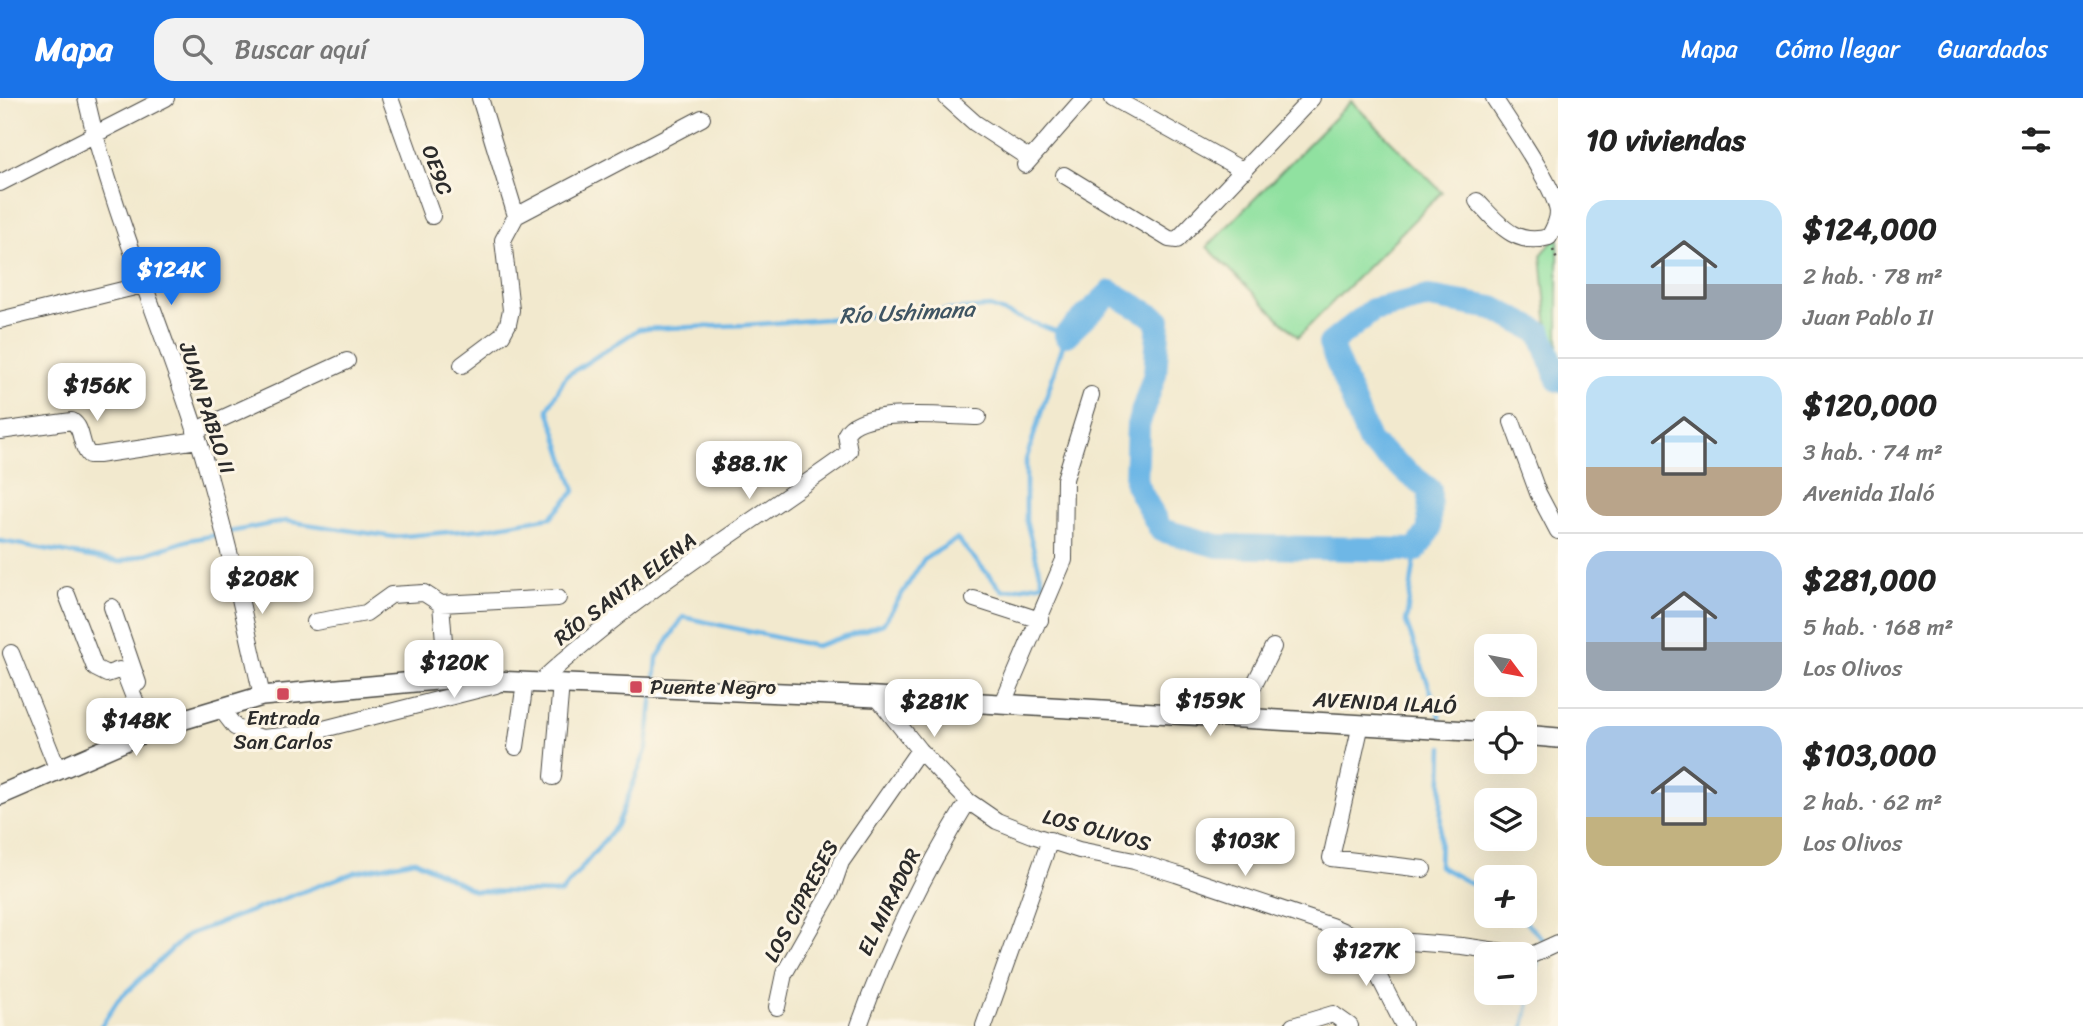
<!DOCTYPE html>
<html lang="es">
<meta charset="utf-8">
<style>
:root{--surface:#fff;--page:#f2f2f2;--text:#222;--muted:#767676;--line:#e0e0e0;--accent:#1a73e8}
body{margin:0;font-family:Sriracha,sans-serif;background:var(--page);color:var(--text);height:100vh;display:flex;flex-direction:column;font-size:26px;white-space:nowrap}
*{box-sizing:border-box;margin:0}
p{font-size:23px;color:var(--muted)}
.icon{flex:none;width:38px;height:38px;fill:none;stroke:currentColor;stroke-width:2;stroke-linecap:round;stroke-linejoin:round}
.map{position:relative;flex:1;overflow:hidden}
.panel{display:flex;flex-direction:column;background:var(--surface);width:525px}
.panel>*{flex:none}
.needle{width:46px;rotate:122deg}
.controls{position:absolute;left:1474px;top:536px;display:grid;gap:14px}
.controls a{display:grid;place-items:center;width:63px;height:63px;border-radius:14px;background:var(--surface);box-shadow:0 7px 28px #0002;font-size:35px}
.price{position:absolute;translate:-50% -60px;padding:0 16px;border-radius:14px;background:#fff;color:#222;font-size:23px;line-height:46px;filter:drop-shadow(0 2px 4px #0008)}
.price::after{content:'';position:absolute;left:50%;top:42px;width:21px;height:16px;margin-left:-10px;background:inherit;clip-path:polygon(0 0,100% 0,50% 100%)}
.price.current{background:var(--accent);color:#fff}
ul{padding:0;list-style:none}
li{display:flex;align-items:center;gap:21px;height:175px;padding:0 28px}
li+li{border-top:2px solid var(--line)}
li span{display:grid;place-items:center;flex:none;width:196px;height:140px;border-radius:21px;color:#555}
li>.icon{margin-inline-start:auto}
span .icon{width:84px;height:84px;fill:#fffc;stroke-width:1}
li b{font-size:30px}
h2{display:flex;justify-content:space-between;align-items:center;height:84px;padding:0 28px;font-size:30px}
header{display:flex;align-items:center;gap:42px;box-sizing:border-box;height:98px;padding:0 35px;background:var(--accent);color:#fff}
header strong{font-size:33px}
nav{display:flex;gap:38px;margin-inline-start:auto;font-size:24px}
.search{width:490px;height:63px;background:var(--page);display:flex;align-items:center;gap:18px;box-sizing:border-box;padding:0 24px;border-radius:21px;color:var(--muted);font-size:26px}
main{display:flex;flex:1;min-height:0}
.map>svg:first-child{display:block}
</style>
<header>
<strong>Mapa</strong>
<div class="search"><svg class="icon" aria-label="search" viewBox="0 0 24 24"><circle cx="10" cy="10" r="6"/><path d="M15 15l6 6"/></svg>Buscar aquí</div>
<nav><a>Mapa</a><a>Cómo llegar</a><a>Guardados</a></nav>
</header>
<main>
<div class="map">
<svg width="1558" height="928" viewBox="0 0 1558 928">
<rect width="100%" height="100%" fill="#fcf5e5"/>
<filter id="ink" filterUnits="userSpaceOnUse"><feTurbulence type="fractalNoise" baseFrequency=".0143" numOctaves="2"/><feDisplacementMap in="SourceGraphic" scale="14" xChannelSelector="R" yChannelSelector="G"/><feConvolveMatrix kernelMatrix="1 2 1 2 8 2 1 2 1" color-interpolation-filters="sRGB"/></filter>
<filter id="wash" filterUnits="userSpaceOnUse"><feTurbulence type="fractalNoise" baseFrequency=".00686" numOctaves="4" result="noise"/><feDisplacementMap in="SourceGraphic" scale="28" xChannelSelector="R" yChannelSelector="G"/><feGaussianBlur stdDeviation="1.57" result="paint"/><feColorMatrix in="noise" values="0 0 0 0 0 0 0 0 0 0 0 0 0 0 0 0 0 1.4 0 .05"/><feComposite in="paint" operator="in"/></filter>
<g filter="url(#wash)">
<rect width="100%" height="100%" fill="#f2e9ce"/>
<path fill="#90e1a0" stroke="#5e8666" stroke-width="2" d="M1351,3L1442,94L1298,239L1207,149Z
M1558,137V262L1549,240L1541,157Z"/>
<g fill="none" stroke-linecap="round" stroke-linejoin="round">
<path stroke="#6eb7e6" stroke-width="4.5" d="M229,434L286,423L394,439L482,431L551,419L575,393L548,311L566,278L639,231L746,227L990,209L1066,237L1026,362V423L1043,485L1003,493L957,441L924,461L883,526L816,548L683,519L657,560L655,584
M0,443L120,464L189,442L221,436
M1416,452L1406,524L1440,619
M1443,649L1439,768L1486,794
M1518,817L1543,841
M101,928L118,902L187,837L355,774L415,762L474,793L561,795L617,727L647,650L653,596
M1524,928L1538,865"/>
<path stroke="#6eb7e6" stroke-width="24" d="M1066,237L1111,194L1159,222L1155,276L1138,327L1136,386L1161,432L1218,448L1416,452L1429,432L1430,392L1370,345L1330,246L1373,212L1429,199L1493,210L1541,235L1558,282"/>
</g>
</g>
<g filter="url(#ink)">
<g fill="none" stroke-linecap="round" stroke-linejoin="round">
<defs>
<path id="minor" d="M86,0C112,115 160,222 196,334C223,420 242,509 262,598
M390,0L432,118
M480,0L516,118
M947,0L975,25L1030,61
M1113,0L1244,73
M1025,67L1084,0
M1064,77L1169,141L1177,142L1312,0
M0,85L166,0
M1477,103C1499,126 1515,149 1549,139C1553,132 1558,124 1558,114C1555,89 1509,24 1494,0
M0,222L143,187
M462,267L502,237L508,226L511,212L503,142L516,118L702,20
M1512,324L1538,395L1558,433
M0,333L72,323C84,331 79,346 89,357H98L198,342
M195,333L347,263
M67,497L95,570L107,576L119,572L124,574L147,633
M974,501L1040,522
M441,506L558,500
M112,509L138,585
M315,524L366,515L391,497L424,495L441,506L447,581
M11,555L58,672
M540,584C631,499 741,432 843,359L849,353L846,336C860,308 949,319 978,319
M877,599L919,652L968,703L997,723L1035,738L1079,752L1134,763L1176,776L1331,828L1359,840L1462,848L1518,856
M1003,605L1064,462L1065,381L1091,297
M221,611L235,629L247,635L262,640L304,636L496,587
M1247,621V601L1273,549
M1361,626L1331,760L1423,771
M516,649L525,584
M553,679L561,585
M1359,840L1404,928
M1524,856H1534L1558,845
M777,909L784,876L831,793L841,764L919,652
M859,928C887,849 924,775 968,703
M984,928L1050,742
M1293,928L1333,916L1350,928"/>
<path id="major" d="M1524,637L1558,640
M0,697L155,630L262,598L447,581L877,599L1486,634"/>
</defs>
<use href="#minor" stroke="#494843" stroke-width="18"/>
<use href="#major" stroke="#494843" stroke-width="22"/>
<path stroke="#494843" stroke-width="2.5" stroke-dasharray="2 5" stroke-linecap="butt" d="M1553,152L1558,165"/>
<use href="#minor" stroke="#fff" stroke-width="16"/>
<use href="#major" stroke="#fff" stroke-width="19"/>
</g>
</g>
<g fill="#d1495b" stroke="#fcf5e5" stroke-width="2.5">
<rect x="629" y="582" width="14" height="14" rx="3.5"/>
<rect x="276" y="589" width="14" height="14" rx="3.5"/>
</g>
<g text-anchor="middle" stroke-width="6" stroke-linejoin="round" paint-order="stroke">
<g font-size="21" fill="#2b2b2b" stroke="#fcf5e5">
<text transform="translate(437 72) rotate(70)" y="7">OE9C</text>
<text transform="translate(207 310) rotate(72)" y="7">JUAN PABLO II</text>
<text transform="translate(625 491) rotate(-37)" y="7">RÍO SANTA ELENA</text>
<text transform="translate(1385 605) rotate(3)" y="7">AVENIDA ILALÓ</text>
<text transform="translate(1097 732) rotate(15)" y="7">LOS OLIVOS</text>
<text transform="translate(801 803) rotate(-62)" y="7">LOS CIPRESES</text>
<text transform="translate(889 804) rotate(-64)" y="7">EL MIRADOR</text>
</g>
<g font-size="21" fill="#2b2b2b" stroke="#fcf5e5" text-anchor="start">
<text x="650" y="596">Puente Negro</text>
<text x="283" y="627" text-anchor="middle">Entrada<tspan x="283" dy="24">San Carlos</tspan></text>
</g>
<g font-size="23" font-style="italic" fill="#3f5563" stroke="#fcf5e5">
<text transform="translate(907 214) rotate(-3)" y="8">Río Ushimana</text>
</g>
</g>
</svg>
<div class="controls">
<a><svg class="needle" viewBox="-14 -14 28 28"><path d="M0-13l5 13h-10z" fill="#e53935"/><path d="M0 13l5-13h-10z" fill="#767676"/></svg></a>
<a><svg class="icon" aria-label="locate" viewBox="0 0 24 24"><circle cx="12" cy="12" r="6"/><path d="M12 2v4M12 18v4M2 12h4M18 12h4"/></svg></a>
<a><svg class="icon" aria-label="layers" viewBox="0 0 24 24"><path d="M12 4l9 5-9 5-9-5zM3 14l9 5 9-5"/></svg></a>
<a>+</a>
<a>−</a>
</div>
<b class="price current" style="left:171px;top:209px">$124K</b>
<b class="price" style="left:97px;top:325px">$156K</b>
<b class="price" style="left:749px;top:403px">$88.1K</b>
<b class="price" style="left:262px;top:518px">$208K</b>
<b class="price" style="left:454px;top:602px">$120K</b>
<b class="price" style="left:1210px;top:640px">$159K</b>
<b class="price" style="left:934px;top:641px">$281K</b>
<b class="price" style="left:136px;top:660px">$148K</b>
<b class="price" style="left:1245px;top:780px">$103K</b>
<b class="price" style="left:1366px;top:890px">$127K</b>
</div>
<section class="panel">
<h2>10 viviendas<svg class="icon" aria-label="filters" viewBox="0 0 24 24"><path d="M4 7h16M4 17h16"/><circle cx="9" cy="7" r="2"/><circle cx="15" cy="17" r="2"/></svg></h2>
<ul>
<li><span style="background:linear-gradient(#bfe0f5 60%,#9aa5b1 0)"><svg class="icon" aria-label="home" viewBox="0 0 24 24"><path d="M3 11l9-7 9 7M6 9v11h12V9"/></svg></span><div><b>$124,000</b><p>2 hab. · 78 m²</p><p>Juan Pablo II</p></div></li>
<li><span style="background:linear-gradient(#bfe0f5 65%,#b9a48a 0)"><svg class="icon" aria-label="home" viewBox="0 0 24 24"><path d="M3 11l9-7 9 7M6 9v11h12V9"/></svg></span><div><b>$120,000</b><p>3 hab. · 74 m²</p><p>Avenida Ilaló</p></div></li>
<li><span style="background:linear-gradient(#a9c7e8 65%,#9aa5b1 0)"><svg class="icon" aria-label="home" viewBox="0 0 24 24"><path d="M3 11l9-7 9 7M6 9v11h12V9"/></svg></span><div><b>$281,000</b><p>5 hab. · 168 m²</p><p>Los Olivos</p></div></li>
<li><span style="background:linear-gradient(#a9c7e8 65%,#c2b280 0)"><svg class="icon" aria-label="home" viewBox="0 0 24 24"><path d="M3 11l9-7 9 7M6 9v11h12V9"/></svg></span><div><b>$103,000</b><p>2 hab. · 62 m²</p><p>Los Olivos</p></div></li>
</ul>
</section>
</main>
